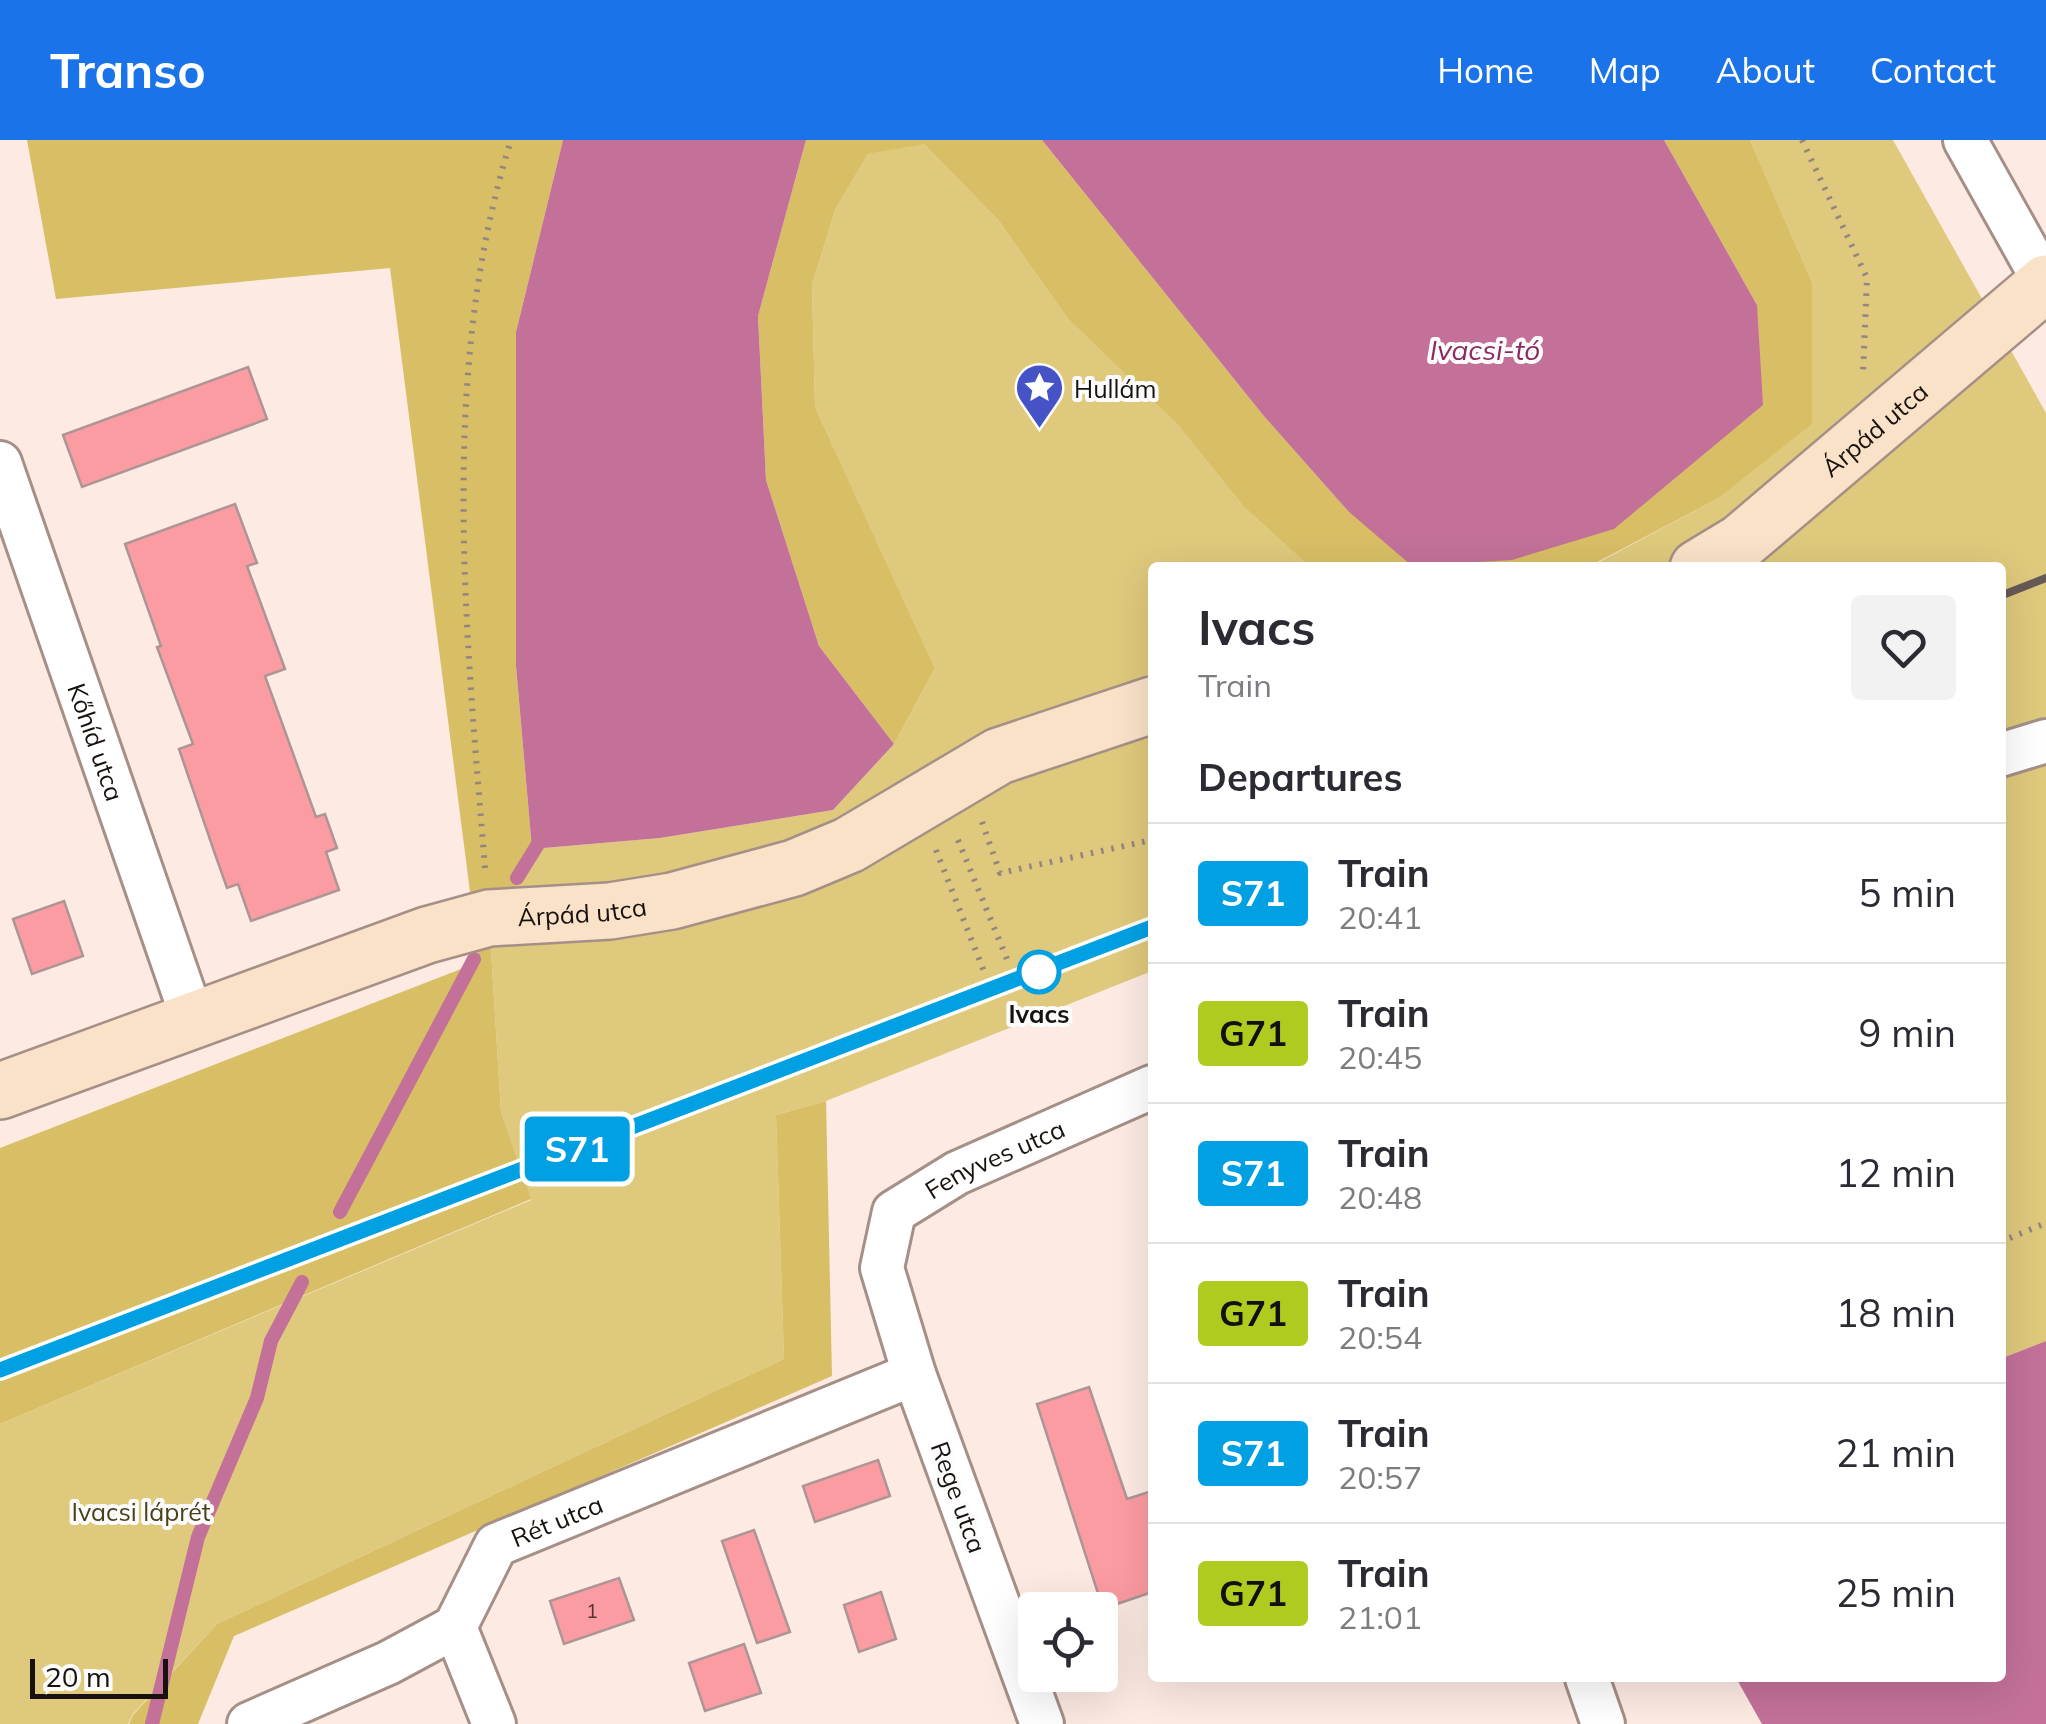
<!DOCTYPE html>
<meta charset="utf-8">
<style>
body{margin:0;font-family:Mulish,sans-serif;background:#f2f2f3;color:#2b2b33;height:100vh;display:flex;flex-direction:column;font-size:38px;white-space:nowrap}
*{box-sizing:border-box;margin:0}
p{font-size:32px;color:#7c7c81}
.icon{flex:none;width:55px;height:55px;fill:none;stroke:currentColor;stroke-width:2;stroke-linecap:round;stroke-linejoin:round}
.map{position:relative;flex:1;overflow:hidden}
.side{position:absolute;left:1148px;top:422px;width:858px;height:1120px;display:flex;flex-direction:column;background:#fff;border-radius:10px;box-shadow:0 10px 40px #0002}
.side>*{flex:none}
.badge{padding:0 20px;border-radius:8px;font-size:35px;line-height:65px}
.buttons{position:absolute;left:1018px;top:1452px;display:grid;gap:20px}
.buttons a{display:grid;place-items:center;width:100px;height:100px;border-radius:10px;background:#fff;box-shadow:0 10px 40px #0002;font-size:50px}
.scale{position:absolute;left:30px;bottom:25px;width:138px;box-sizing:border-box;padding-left:10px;border:5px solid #19110e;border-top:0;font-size:28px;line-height:35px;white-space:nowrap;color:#19110e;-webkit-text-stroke:8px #fcfcfc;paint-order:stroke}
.map>.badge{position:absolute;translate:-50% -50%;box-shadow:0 0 0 5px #fff}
h2{padding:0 50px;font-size:38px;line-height:90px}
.round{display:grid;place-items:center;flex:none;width:105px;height:105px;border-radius:10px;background:#f2f2f3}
.headline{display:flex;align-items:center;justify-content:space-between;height:170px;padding:0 50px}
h1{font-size:48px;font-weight:700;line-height:75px}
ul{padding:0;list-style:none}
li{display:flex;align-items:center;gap:30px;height:140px;padding:0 50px;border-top:2px solid #e1e1e2}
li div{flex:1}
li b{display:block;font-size:38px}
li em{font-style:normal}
li .badge{min-width:110px;font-weight:700;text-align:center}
header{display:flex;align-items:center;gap:60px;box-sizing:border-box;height:140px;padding:0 50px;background:#1a73e8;color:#fff}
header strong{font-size:48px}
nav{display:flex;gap:55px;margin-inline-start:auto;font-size:35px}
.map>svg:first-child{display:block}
</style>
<header>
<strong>Transo</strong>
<nav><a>Home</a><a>Map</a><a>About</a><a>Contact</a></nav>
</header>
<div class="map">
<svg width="2046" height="1584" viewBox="0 0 2046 1584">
<rect width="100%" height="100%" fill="#fdeae3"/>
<path fill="#dfc97c" d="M 1750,0 L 1893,0 L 2046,273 L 2046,1201 L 2000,1219 L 2000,428 L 1588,428 L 1717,359 L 1812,142 Z
M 923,3 L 999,81 L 1068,179 L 1177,284 L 1244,367 L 1310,427 L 1152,428 L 1152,831 L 826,961 L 776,975 L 784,1219 L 217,1484 L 133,1574 L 128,1584 L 0,1584 L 0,1284 L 531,1060 L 501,972 L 491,810 L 532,709 L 660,698 L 833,670 L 894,604 L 935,528 L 815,267 L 812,145 L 835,70 L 868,14 Z"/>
<path fill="#d8be65" d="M 27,0 L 563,0 L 516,192 L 516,526 L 532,709 L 491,810 L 501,972 L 531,1059 L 0,1284 L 0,1008 L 479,822 L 390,128 L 56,159 Z
M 806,0 L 1042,0 L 1263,275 L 1348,371 L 1757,165 L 1664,0 L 1750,0 L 1812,142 L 1812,284 L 1717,359 L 1588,427 L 1310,427 L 1244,367 L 1177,284 L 1068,179 L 999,81 L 924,4 L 868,14 L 835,70 L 812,145 L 815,267 L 935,528 L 894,604 L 819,506 L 766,340 L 758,176 Z
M 826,961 L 832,1236 L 234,1496 L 198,1584 L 129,1584 L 133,1575 L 217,1484 L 784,1219 L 776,975 Z"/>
<path fill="#c37199" d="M 563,0 L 806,0 L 758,176 L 766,340 L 819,506 L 894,604 L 833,670 L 660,698 L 532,709 L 516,526 L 516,192 Z
M 1042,0 L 1664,0 L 1757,165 L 1763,265 L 1614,389 L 1512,420 L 1412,426 L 1348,371 L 1263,275 Z
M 2046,1201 L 2046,1584 L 1762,1584 L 1736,1538 L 2000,1538 L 2000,1219 Z"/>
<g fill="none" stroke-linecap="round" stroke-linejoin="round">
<path stroke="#c37199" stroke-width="14" d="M 517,738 L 543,696
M 340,1072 L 474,819
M 152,1584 L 198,1397 L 257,1258 L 271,1201 L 302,1142"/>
</g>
<path fill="#fb9ca2" stroke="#ad9596" stroke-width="2.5" d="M 248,227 L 267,279 L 82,347 L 63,295 Z
M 235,364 L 257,423 L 247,426 L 285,529 L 265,536 L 316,677 L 325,674 L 337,708 L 326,712 L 339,750 L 251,781 L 238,744 L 227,748 L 215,714 L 179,609 L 193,604 L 157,507 L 161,506 L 125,404 Z
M 64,761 L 83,816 L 32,834 L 13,779 Z
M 1089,1247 L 1127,1359 L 1152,1351 L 1152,1452 L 1103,1469 L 1037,1264 Z
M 878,1320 L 890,1356 L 815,1382 L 803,1346 Z
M 754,1390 L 790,1492 L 757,1503 L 722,1401 Z
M 619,1438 L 634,1480 L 564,1504 L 550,1461 Z
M 881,1452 L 896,1499 L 859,1512 L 844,1465 Z
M 744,1504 L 761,1553 L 705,1571 L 689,1523 Z"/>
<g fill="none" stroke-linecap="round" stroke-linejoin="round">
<defs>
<g id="street">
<path d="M 1965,0 L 2045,143"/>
<path id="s1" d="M 0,323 L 193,880"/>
<path d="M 2000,615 L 2046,601"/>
<path d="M 455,1487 L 494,1584"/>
<path d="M 1587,1538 L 1603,1584"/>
<path id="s2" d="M 249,1584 L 388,1523 L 455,1487 L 496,1405 L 914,1234"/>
<path id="s3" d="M 1042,1584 L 914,1234 L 882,1128 L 894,1072 L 957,1033 L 1152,947"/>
</g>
<g id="secondary">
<path id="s4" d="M 1698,428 L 1741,402 L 2046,143"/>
<path id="s5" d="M 0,951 L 427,795 L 489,778 L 610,771 L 672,761 L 794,728 L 849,705 L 999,616 L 1152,565"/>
</g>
</defs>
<use href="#street" stroke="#a58f87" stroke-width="48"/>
<use href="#secondary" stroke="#a58f87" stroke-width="60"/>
<path stroke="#938580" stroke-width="6" stroke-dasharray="2.5 8" stroke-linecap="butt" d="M 1802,0 L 1867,138 L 1863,234
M 982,682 L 1000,733 L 1152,700
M 958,700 L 1009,824
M 936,710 L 985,834
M 485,728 C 466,491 438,231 511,0
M 2000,1102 L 2046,1083"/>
<use href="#street" stroke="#fff" stroke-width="42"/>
<use href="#secondary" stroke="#f9e2c8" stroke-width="55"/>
<path stroke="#665a56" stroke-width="8" d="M 2000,456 L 2046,438
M 0,1230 L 1152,787"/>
</g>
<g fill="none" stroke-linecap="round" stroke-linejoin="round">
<defs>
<path id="line" d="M 0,1230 L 1152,787"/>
</defs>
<use href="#line" stroke="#fff" stroke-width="22"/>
<use href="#line" stroke="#00a0e3" stroke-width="15"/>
</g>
<defs>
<symbol id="sight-pin" viewBox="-11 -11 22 30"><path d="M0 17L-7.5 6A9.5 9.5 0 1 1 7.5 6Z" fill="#4553c7" stroke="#fcfcfc"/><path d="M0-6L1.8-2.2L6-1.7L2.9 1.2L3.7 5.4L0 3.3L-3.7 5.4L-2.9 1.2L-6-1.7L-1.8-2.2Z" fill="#fff"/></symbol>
</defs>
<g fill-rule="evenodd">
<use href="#sight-pin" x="1012" y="220" width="55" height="75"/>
</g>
<circle fill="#fff" stroke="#00a0e3" stroke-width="5" cx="1039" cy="832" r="20"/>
<g text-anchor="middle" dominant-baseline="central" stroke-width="8" stroke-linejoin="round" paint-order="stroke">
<g font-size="20" fill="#523433">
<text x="592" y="1470">1</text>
</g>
<g font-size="25" fill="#19110e" stroke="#fcfcfc" text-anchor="start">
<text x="1074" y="248">Hullám</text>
</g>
<g font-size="25" fill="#19110e" stroke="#fcfcfc">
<text stroke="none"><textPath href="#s4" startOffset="225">Árpád utca</textPath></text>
<text stroke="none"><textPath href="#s1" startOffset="295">Kőhíd utca</textPath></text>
<text stroke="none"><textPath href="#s5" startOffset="612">Árpád utca</textPath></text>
<text stroke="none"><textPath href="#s3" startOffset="655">Fenyves utca</textPath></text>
<text transform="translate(959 1357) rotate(70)">Rege utca</text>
<text stroke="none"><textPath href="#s2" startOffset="385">Rét utca</textPath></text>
</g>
<g font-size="25" font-weight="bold" fill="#19110e" stroke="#fcfcfc">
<text x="1039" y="873">Ivacs</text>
</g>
<g font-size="25" fill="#4a3f19" stroke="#fcfcfc">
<text x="141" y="1371">Ivacsi láprét</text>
</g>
<g font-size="28" font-style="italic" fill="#8d2b61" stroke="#fcfcfc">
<text x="1485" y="209">Ivacsi-tó</text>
</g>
</g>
</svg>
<div class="buttons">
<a><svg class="icon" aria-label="locate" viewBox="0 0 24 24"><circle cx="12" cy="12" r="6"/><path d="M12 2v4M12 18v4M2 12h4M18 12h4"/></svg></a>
</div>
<div class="scale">20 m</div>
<b class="badge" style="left:577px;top:1009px;background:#00a0e3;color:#fff">S71</b>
<section class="side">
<div class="headline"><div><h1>Ivacs</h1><p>Train</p></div><a class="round"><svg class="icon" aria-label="heart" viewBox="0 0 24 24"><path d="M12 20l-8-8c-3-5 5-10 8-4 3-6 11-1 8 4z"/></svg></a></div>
<h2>Departures</h2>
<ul>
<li><span class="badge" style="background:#00a0e3;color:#fff">S71</span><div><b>Train</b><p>20:41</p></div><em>5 min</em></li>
<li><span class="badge" style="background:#b0cb1f;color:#111">G71</span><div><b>Train</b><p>20:45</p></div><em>9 min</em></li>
<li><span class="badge" style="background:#00a0e3;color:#fff">S71</span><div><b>Train</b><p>20:48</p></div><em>12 min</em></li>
<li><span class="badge" style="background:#b0cb1f;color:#111">G71</span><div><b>Train</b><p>20:54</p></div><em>18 min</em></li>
<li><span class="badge" style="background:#00a0e3;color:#fff">S71</span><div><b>Train</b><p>20:57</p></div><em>21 min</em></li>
<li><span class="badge" style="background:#b0cb1f;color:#111">G71</span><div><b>Train</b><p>21:01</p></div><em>25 min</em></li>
</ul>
</section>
</div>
